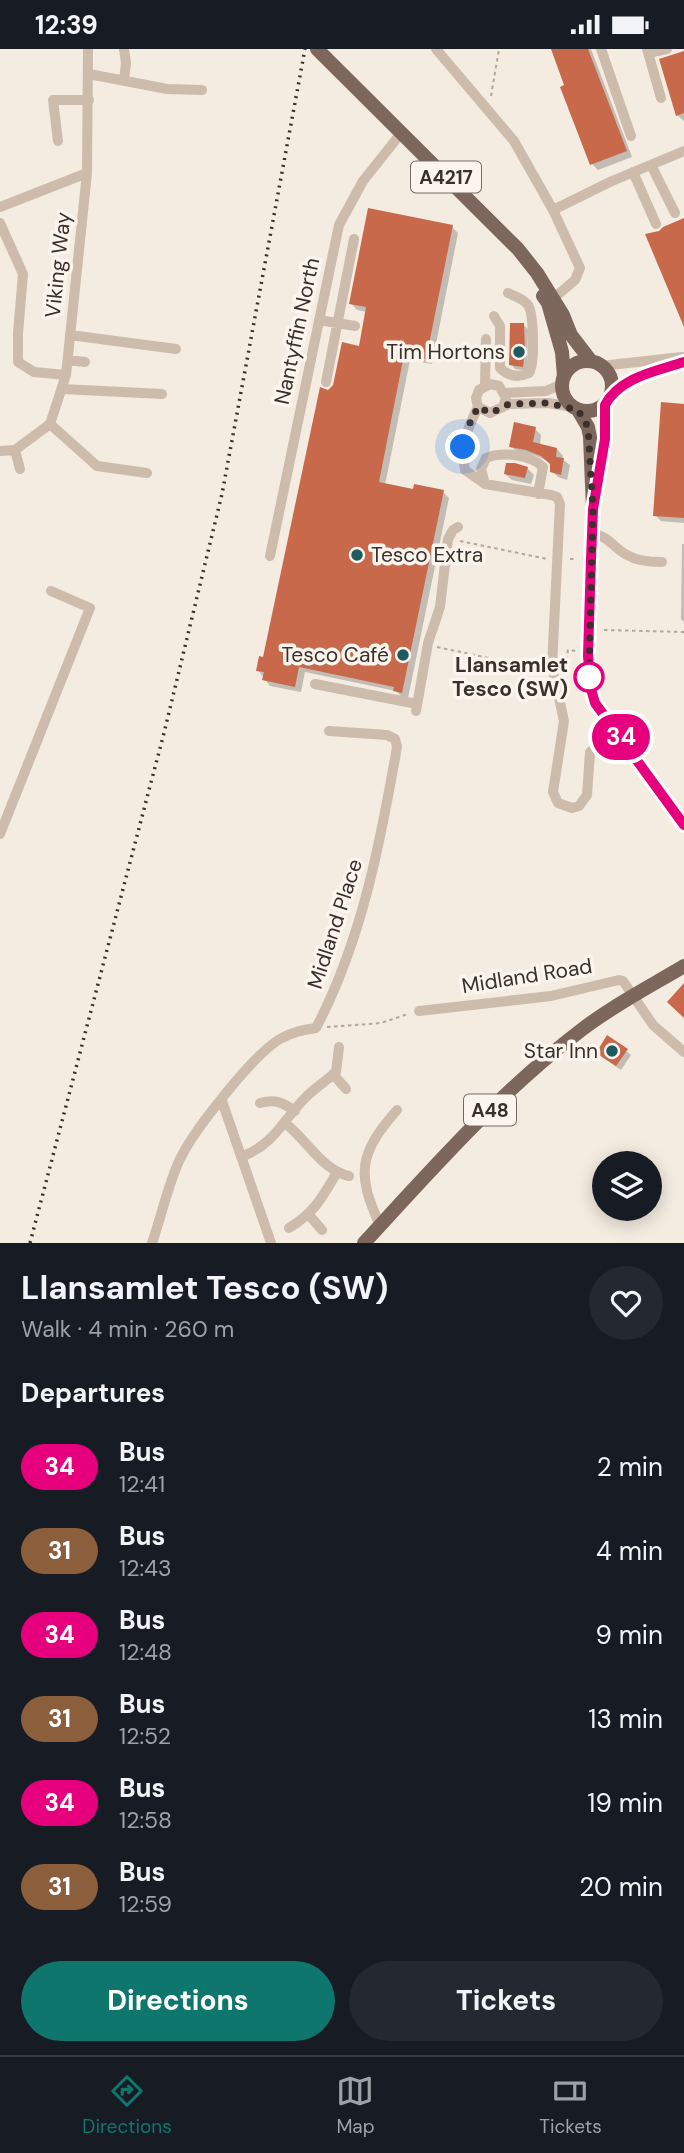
<!DOCTYPE html>
<meta charset="utf-8">
<style>
body{margin:0;font-family:"DM Sans",sans-serif;background:#242831;color:#f1f3f6;height:100vh;display:flex;flex-direction:column;font-size:26px;white-space:nowrap}
*{box-sizing:border-box;margin:0}
p{font-size:23px;color:#9ea1a6}
.icon{flex:none;width:38px;height:38px;fill:none;stroke:currentColor;stroke-width:2;stroke-linecap:round;stroke-linejoin:round}
.map{position:relative;height:1194px;overflow:hidden}
.sheet{display:flex;flex-direction:column;background:#171b24;flex:1}
.sheet>*{flex:none}
.badge{padding:0 14px;border-radius:23px;font-size:24px;line-height:46px}
.fabs{position:absolute;left:592px;top:1102px;display:grid;gap:14px}
.fabs a{display:grid;place-items:center;width:70px;height:70px;border-radius:50%;background:#171b24;box-shadow:0 4px 18px #0003;font-size:35px}
.you{position:absolute;width:35px;height:35px;margin:-18px;border:5px solid #fff;border-radius:50%;background:#1a73e8;box-shadow:0 0 0 10px #1a73e833}
.map>.badge{position:absolute;translate:-50% -50%;box-shadow:0 0 0 4px #fff}
h2{padding:0 21px;font-size:26px;line-height:63px}
.round{display:grid;place-items:center;flex:none;width:74px;height:74px;border-radius:37px;background:#242831}
.head{display:flex;align-items:center;justify-content:space-between;height:119px;padding:0 21px}
h1{font-size:33px;font-weight:700;line-height:52px}
.action{display:flex;gap:14px;margin-top:auto;padding:14px 21px}
.action a{flex:1;height:80px;border-radius:42px;background:#0f766e;color:#fff;font-size:28px;font-weight:700;line-height:80px;text-align:center}
.action a+a{background:#242831;color:#f1f3f6}
ul{padding:0;list-style:none}
li{display:flex;align-items:center;gap:21px;height:84px;padding:0 21px}
li div{flex:1}
li b{display:block;font-size:26px}
li em{font-style:normal}
li .badge{min-width:77px;font-weight:700;text-align:center}
.status{display:flex;justify-content:space-between;align-items:center;height:49px;padding:0 35px;background:#171b24;direction:ltr}
.status svg{height:19px;fill:currentColor}
.tab-bar{display:flex;justify-content:space-around;align-items:center;height:98px;border-top:2px solid #363941;background:#171b24;font-size:19px;color:#9ea1a6}
.tab-bar a{display:grid;justify-items:center;gap:4px}
.tab-bar .selected{color:#0f766e}
.map>svg:first-child{display:block}
</style>
<div class="status"><b>12:39</b><svg viewBox="0 0 49 12"><path d="M0 12V9h3v3zM5 12V6h3v6zM10 12V3h3v9zM15 12V0h3v12zM26 1h20v11H26zM47 4h2v5h-2z"/></svg></div>
<div class="map">
<svg width="684" height="1194" viewBox="0 0 684 1194">
<rect width="100%" height="100%" fill="#f4ebe1"/>
<path fill="#0003" d="M 553,0 L 591,0 L 632,108 L 598,121 L 592,115 Z
M 684,4 L 684,72 L 677,66 Z
M 452,178 L 458,184 L 432,315 L 410,311 L 385,436 L 414,442 L 443,443 L 449,449 L 408,649 L 402,648 L 396,642 L 305,623 L 301,643 L 270,637 L 258,621 L 264,610 L 328,343 L 360,299 L 367,263 L 357,261 L 351,254 Z
M 523,276 L 528,280 L 527,322 L 515,320 L 511,315 Z
M 684,357 L 684,474 L 661,472 L 655,466 Z
M 535,380 L 541,386 L 540,396 L 557,400 L 563,407 L 562,410 L 570,416 L 567,431 L 558,428 L 552,422 L 550,413 L 534,406 L 517,403 L 511,397 Z
M 527,419 L 534,426 L 531,435 L 512,431 L 505,425 Z
M 682,495 L 684,495 L 684,573 L 681,570 Z
M 626,1002 L 631,1006 L 621,1021 L 602,1008 Z"/>
<path fill="#c8694b" d="M 551,0 L 588,0 L 627,102 L 590,116 L 560,38 L 564,36 Z
M 684,2 L 684,64 L 676,67 L 659,10 Z
M 368,159 L 453,176 L 426,310 L 404,306 L 379,433 L 413,440 L 414,435 L 444,441 L 402,644 L 393,642 L 394,638 L 299,618 L 295,638 L 262,631 L 264,623 L 256,622 L 259,607 L 263,608 L 320,338 L 328,341 L 333,336 L 342,293 L 359,297 L 366,258 L 349,255 Z
M 684,169 L 684,278 L 645,185 L 659,182 L 663,178 Z
M 510,274 L 524,274 L 525,301 L 523,318 L 509,316 Z
M 661,353 L 684,355 L 684,469 L 653,467 Z
M 514,373 L 536,378 L 533,393 L 557,399 L 556,408 L 564,409 L 561,426 L 550,423 L 550,415 L 541,407 L 526,401 L 509,398 Z
M 506,414 L 515,414 L 528,418 L 525,429 L 504,425 Z
M 684,934 L 684,969 L 667,953 Z
M 607,986 L 628,1000 L 616,1017 L 596,1004 Z"/>
<g fill="none" stroke-linecap="round" stroke-linejoin="round">
<path stroke="#b9a596" stroke-width="2" stroke-dasharray="3.5 3.5" stroke-linecap="butt" d="M 491,47 L 499,0
M 460,492 L 547,510
M 570,510 L 577,510
M 604,581 L 684,583
M 437,598 L 541,620
M 563,615 L 566,615 L 568,601 L 577,602
M 327,978 L 381,974 L 408,965"/>
<path stroke="#cdbbac" stroke-width="10" d="M 124,0 L 126,14 L 124,31
M 436,0 L 514,92 L 553,161 L 580,219 L 575,231 L 548,254
M 601,0 L 631,87
M 647,0 L 661,49
M 648,4 L 667,0
M 89,25 L 167,40 L 202,41
M 58,92 L 53,51 L 89,51
M 651,116 L 675,164
M 633,123 L 656,175
M 0,158 L 87,124
M 553,161 L 612,132 L 684,102
M 0,174 L 23,225 L 18,284 L 18,313 L 34,323 L 66,326
M 494,267 L 500,277 L 500,319 C 508,327 518,329 529,324 C 535,316 534,265 528,256 C 524,250 515,247 508,244
M 319,271 L 355,277
M 70,286 L 176,300
M 68,311 L 85,313
M 601,317 L 682,308
M 326,333 L 354,190
M 485,336 L 486,290
M 62,340 L 162,345
M 505,344 L 546,342 L 562,335
M 608,350 C 634,327 652,323 684,313
M 478,358 C 468,378 460,397 465,421 L 485,435 L 551,446 L 557,448 L 560,455 L 552,617 L 564,672 L 553,743 L 558,754 L 572,759 L 579,757 L 587,746 L 590,703 L 618,682
M 503,358 L 506,349 L 499,337 L 490,335 L 479,341 L 476,349 L 478,358 L 490,364 L 509,355 L 548,354 L 572,358
M 50,375 L 97,417 L 147,424
M 15,401 L 20,420
M 0,402 L 15,401 L 50,375 L 66,326 L 87,124 L 88,0
M 485,435 L 481,420 L 486,409 C 502,402 531,406 543,418 L 538,445
M 592,484 C 610,488 612,498 627,506 C 637,512 650,513 662,513
M 270,507 L 339,176 L 363,132 L 402,83
M 315,635 L 417,655
M 416,662 L 428,594 L 440,558 L 448,490 L 453,481 L 458,478
M 0,785 L 90,559 L 51,542
M 419,962 L 551,947 L 619,931 L 623,932 L 653,976 L 684,1003
M 333,1025 L 346,1040
M 222,1052 L 271,1194
M 260,1054 C 275,1050 282,1053 295,1062
M 285,1074 C 307,1091 323,1122 349,1127
M 241,1108 C 275,1095 282,1072 306,1048 C 315,1039 326,1032 336,1023 L 339,998
M 309,1166 L 322,1181
M 380,1176 C 356,1125 359,1104 397,1061
M 289,1179 C 314,1164 322,1149 336,1125
M 152,1194 C 162,1166 168,1134 181,1108 C 195,1080 254,1005 280,990 C 292,983 303,981 316,979 C 362,891 380,795 397,698 L 395,690 L 387,686 L 329,682"/>
<path stroke="#7d675c" stroke-width="14" d="M 317,0 L 518,200 L 537,224 L 563,266 L 571,286 L 591,312
M 543,247 L 548,254 L 562,303 L 564,328
M562 337a25 25 0 1 1 50 0a25 25 0 1 1-50 0Z
M 578,361 L 588,378 L 590,388 L 593,460 L 588,607 L 591,640 L 595,654 L 684,776
M 597,435 L 605,390 L 605,356
M 364,1194 C 432,1120 500,1043 580,982 C 612,957 649,938 684,917"/>
<path stroke="#3b302b" stroke-width="3.5" stroke-dasharray="2 5" stroke-linecap="butt" d="M 30,1194 L 164,684 L 222,445 L 305,0"/>
</g>
<g fill="none" stroke-linecap="round" stroke-linejoin="round">
<defs>
<path id="line" d="M 684,313 C 657,322 620,328 605,356 L 605,390 L 593,460 L 591,510 L 588,607 L 591,640 L 595,654 L 684,776"/>
</defs>
<use href="#line" stroke="#fff" stroke-width="16"/>
<use href="#line" stroke="#e6007e" stroke-width="10"/>
<path stroke="#3b302b" stroke-width="7" stroke-dasharray="0 12.6" d="M 463,398 L 469,376 L 478,358 L 491,364 L 509,355 L 548,354 L 578,361 L 588,378 L 593,460 L 589,628"/>
</g>
<g fill="#1f5a5e" stroke="#fbf5ee" stroke-width="2.5">
<circle cx="519" cy="303" r="7"/>
<circle cx="357" cy="506" r="7"/>
<circle cx="403" cy="606" r="7"/>
<circle cx="612" cy="1002" r="7"/>
</g>
<circle fill="#fff" stroke="#e6007e" stroke-width="3.5" cx="589" cy="628" r="14"/>
<g text-anchor="middle" dominant-baseline="central" stroke-width="7" stroke-linejoin="round" paint-order="stroke">
<g fill="#fbf5ee" stroke="#756b66" stroke-width="2">
<rect x="411" y="112.5" width="70" height="31" rx="5"/>
<rect x="464" y="1045.5" width="52" height="31" rx="5"/>
</g>
<g font-size="19" font-weight="bold" fill="#3b302b">
<text x="446" y="128">A4217</text>
<text x="490" y="1061">A48</text>
</g>
<g font-size="21" fill="#3b302b" stroke="#fbf5ee">
<text transform="translate(58 216) rotate(-84)">Viking Way</text>
<text transform="translate(297 282) rotate(-78)">Nantyffin North</text>
<text transform="translate(335 875) rotate(-72)">Midland Place</text>
<text transform="translate(527 927) rotate(-9)">Midland Road</text>
</g>
<g font-size="21" fill="#3b302b" stroke="#fbf5ee" text-anchor="end">
<text x="505" y="303">Tim Hortons</text>
<text x="371" y="506" text-anchor="start">Tesco Extra</text>
<text x="389" y="606">Tesco Café</text>
<text x="598" y="1002">Star Inn</text>
</g>
<g font-size="21" font-weight="bold" fill="#3b302b" stroke="#fbf5ee" text-anchor="end">
<text x="568" y="616">Llansamlet<tspan x="568" dy="24">Tesco (SW)</tspan></text>
</g>
</g>
</svg>
<div class="fabs">
<a><svg class="icon" aria-label="layers" viewBox="0 0 24 24"><path d="M12 4l9 5-9 5-9-5zM3 14l9 5 9-5"/></svg></a>
</div>
<div class="you" style="left:463px;top:398px"></div>
<b class="badge" style="left:621px;top:688px;background:#e6007e;color:#fff">34</b>
</div>
<section class="sheet">
<div class="head"><div><h1>Llansamlet Tesco (SW)</h1><p>Walk · 4 min · 260 m</p></div><a class="round"><svg class="icon" aria-label="heart" viewBox="0 0 24 24"><path d="M12 20l-8-8c-3-5 5-10 8-4 3-6 11-1 8 4z"/></svg></a></div>
<h2>Departures</h2>
<ul>
<li><span class="badge" style="background:#e6007e;color:#fff">34</span><div><b>Bus</b><p>12:41</p></div><em>2 min</em></li>
<li><span class="badge" style="background:#8b5e3c;color:#fff">31</span><div><b>Bus</b><p>12:43</p></div><em>4 min</em></li>
<li><span class="badge" style="background:#e6007e;color:#fff">34</span><div><b>Bus</b><p>12:48</p></div><em>9 min</em></li>
<li><span class="badge" style="background:#8b5e3c;color:#fff">31</span><div><b>Bus</b><p>12:52</p></div><em>13 min</em></li>
<li><span class="badge" style="background:#e6007e;color:#fff">34</span><div><b>Bus</b><p>12:58</p></div><em>19 min</em></li>
<li><span class="badge" style="background:#8b5e3c;color:#fff">31</span><div><b>Bus</b><p>12:59</p></div><em>20 min</em></li>
</ul>
<div class="action"><a>Directions</a><a>Tickets</a></div>
</section>
<nav class="tab-bar">
<a class="selected"><svg class="icon" aria-label="directions" viewBox="0 0 24 24"><path d="M12 3l9 9-9 9-9-9zM9 14v-3h6M13 9l2 2-2 2"/></svg>Directions</a>
<a><svg class="icon" aria-label="map" viewBox="0 0 24 24"><path d="M3 6l6-2 6 2 6-2v14l-6 2-6-2-6 2zM9 4v14M15 6v14"/></svg>Map</a>
<a><svg class="icon" aria-label="tickets" viewBox="0 0 24 24"><path d="M3 7h18v10H3zM15 7v10"/></svg>Tickets</a>
</nav>
